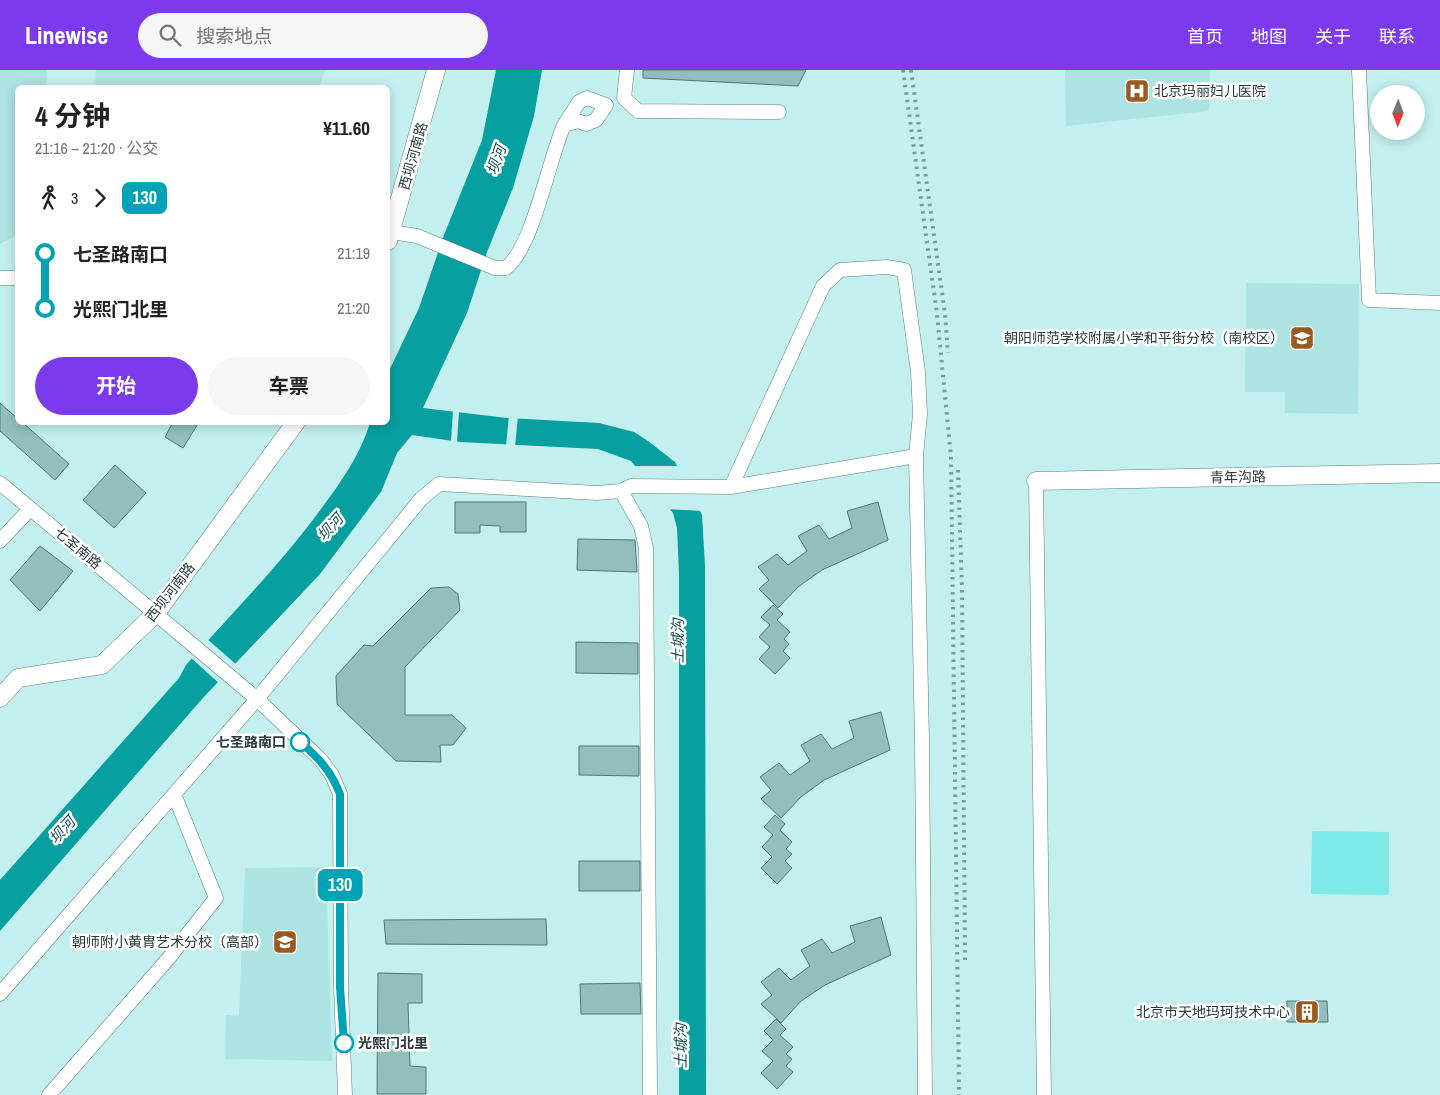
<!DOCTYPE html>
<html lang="zh">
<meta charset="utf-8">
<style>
body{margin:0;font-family:"Archivo Narrow","Noto Sans SC",sans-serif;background:#f6f6f6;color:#222;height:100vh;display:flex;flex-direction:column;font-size:19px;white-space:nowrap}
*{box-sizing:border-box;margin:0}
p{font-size:16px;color:#767676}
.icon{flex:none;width:28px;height:28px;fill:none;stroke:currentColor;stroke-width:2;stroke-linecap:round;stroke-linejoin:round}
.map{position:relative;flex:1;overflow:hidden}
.panel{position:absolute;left:15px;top:15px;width:375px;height:340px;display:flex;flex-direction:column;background:#fff;border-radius:8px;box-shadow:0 2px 12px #0003}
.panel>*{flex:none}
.badge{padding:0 10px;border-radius:8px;font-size:18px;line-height:32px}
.needle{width:32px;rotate:181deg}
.controls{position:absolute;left:1370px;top:15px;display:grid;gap:10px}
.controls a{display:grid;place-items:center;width:55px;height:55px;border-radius:50%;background:#fff;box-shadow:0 2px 12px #0003;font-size:25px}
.map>.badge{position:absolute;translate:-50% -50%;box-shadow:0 0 0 2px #fff}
.legs{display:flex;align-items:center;gap:8px;height:55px;padding:0 20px;font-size:16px}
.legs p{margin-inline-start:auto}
.head{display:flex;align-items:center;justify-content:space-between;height:85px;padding:0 20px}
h1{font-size:28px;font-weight:700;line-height:38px}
.action{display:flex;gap:10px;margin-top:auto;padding:10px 20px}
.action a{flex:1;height:58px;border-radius:30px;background:#7c3aed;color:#fff;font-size:20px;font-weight:700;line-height:58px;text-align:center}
.action a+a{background:#f6f6f6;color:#222}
ul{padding:0 20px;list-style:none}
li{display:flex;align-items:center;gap:18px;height:55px;font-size:19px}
li i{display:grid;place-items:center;width:8px;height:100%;margin:0 6px;background:currentColor}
li i::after{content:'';width:12px;height:12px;margin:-6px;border:4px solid;border-radius:50%;background:#fff}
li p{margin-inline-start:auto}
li:first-child i{background:linear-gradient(#0000 50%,currentColor 0)}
li:last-child i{background:linear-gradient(currentColor 50%,#0000 0)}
header{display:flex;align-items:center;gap:30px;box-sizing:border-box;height:70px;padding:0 25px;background:#7c3aed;color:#fff}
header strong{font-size:24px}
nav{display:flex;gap:28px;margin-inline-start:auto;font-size:18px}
.search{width:350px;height:45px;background:#f6f6f6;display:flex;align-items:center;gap:12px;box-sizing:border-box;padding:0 18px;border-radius:28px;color:#767676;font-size:19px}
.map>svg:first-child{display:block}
</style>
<header>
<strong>Linewise</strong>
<div class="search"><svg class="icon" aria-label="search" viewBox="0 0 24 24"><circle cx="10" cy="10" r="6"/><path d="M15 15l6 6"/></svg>搜索地点</div>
<nav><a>首页</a><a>地图</a><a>关于</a><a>联系</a></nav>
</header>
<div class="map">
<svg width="1440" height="1025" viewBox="0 0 1440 1025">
<rect width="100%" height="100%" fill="#c3f0ef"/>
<path fill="#ade3e2" d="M 0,0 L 47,0 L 46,17 L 18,18 L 17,165 L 0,174 Z
M 96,0 L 325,0 L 319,17 L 95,18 Z
M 1065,0 L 1210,0 L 1209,41 L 1066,56 Z
M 1246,213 L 1359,214 L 1358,344 L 1285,343 L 1285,322 L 1245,322 Z
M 326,797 L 332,991 L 225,989 L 226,945 L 239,946 L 245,798 Z"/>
<path fill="#7ee9e9" d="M 1312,761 L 1389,762 L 1389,825 L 1311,824 Z"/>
<path fill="#079fa0" d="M 496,0 L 542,0 L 534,46 L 513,118 L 487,182 L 467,243 L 423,338 L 507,348 L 599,353 L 634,362 L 648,371 L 675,392 L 702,445 L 705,496 L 706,1025 L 679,1025 L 679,505 L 677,458 L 673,443 L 631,391 L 598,379 L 460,372 L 412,365 L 397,383 L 381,422 L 320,504 L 202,629 L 0,861 L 0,810 L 179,608 L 186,595 C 232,543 281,494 321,439 C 341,412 360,385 370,353 L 388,352 L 388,303 L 419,238 L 444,165 L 482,70 Z"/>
<path fill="#c3f0ef" d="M 453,339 L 459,340 L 457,373 L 451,372 Z
M 509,345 L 518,346 L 515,377 L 506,376 Z
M 632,396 L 680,396 L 703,441 L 666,439 Z
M 206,568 L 238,596 L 221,615 L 190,587 Z"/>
<path fill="#93bebe" stroke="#4e7777" d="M 643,0 L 806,0 L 798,16 L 643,8 Z
M 0,333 L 18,349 L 18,352 L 22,352 L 69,394 L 55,410 L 0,361 Z
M 173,352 L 199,352 L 183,378 L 165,367 Z
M 115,395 L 146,423 L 114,458 L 83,430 Z
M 455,432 L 526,432 L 526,462 L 500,462 L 500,456 L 480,455 L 480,463 L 455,463 Z
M 878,432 L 888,470 L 822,500 L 798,517 L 778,538 L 759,519 L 769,510 L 758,497 L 777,484 L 788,495 L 807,481 L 798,466 L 819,455 L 829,469 L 852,458 L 847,441 Z
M 578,469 L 635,470 L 637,502 L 577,500 Z
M 40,476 L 73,501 L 40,541 L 10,510 Z
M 449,517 L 458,524 L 460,540 L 405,597 L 405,645 L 452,645 L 466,658 L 453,675 L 440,675 L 441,692 L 396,691 L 337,634 L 336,606 L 364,575 L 373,576 L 431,518 Z
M 773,535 L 783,544 L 777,550 L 790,562 L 784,569 L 789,574 L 783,581 L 790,588 L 775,604 L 759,589 L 770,577 L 759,567 L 770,555 L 761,547 Z
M 576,572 L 638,573 L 638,604 L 576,603 Z
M 881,642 L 890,680 L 824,710 L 801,727 L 781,748 L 761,729 L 771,720 L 760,707 L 779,693 L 790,705 L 810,691 L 801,675 L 821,664 L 832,679 L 854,668 L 849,651 Z
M 579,676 L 639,676 L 639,706 L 579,705 Z
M 775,745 L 785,754 L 780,760 L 792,772 L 786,779 L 792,784 L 785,791 L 792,798 L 777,814 L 761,798 L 772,787 L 762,777 L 773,765 L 764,757 Z
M 579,791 L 640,791 L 640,821 L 579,821 Z
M 881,847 L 891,885 L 825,915 L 801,931 L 781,953 L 761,934 L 772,925 L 761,912 L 779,898 L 791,910 L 810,896 L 801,880 L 822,869 L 832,883 L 855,872 L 850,856 Z
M 546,849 L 547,875 L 386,874 L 384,850 Z
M 378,903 L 422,904 L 422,933 L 408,933 L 410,996 L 426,997 L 426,1024 L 377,1024 Z
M 640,913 L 641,944 L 581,944 L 580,914 Z
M 1287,931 L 1327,931 L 1328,952 L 1287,952 Z
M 776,949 L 786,959 L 780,965 L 793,977 L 786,984 L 792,989 L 786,996 L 793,1002 L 777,1019 L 761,1003 L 773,991 L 762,981 L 773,970 L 764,961 Z"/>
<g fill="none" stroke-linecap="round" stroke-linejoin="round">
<defs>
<path id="minor" d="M 1359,0 L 1369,230 L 1440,233
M 587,28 L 606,35 L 596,50 L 586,54 L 578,51 L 564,55 L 579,32 Z
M 624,28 L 638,41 L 779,42
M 624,28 L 627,0
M 391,162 L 417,166 L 495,198 L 506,198 C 533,177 549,89 564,55
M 0,208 L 18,208
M 1036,411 L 1044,1025
M 0,413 L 257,629 L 320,689 L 332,705 L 340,724 L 341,917 L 345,1025
M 731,417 L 823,216 L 840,200 L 887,197 L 904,200 L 918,302 L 920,344 L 916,386 L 922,670 L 925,1025
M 621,421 L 641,456 L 646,478 L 650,1025
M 0,471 L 30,439
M 0,924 L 257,629 L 421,429 L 439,414 L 597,423 L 621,421 L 631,416 L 731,417 L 916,386
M 49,1025 L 168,889 L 216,828 L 174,724"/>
<path id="tertiary" d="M 388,171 L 436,0
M 1036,411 L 1440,403
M 0,628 L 18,608 L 102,595 L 156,543 L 296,352"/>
</defs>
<use href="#minor" stroke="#567f7f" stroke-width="15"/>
<use href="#tertiary" stroke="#567f7f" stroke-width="19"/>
<use href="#minor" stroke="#fff" stroke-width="14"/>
<use href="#tertiary" stroke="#fff" stroke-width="18"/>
<path stroke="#7b9b9b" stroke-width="4" stroke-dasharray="2.5 5" stroke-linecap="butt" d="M 903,0 L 937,244 L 951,387 L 959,1025
M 911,0 L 945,244 L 948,283
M 958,400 L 962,519 L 965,890"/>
</g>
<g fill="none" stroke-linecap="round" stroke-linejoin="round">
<defs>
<path id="line-1" d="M 300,672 C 318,687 331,701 340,724 L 340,917 L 344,973"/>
</defs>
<use href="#line-1" stroke="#fff" stroke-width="11"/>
<use href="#line-1" stroke="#00a3b4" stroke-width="8"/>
</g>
<defs>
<symbol id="hospital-square" viewBox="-11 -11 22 22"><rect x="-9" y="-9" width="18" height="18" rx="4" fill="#995a21" stroke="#fff"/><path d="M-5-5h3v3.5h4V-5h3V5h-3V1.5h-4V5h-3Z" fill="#fff"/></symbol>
<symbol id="school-square" viewBox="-11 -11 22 22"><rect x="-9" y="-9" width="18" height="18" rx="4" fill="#995a21" stroke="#fff"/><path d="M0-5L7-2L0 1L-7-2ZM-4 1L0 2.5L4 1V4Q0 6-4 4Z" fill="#fff"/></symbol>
<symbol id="building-square" viewBox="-11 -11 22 22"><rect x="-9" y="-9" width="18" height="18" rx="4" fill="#995a21" stroke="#fff"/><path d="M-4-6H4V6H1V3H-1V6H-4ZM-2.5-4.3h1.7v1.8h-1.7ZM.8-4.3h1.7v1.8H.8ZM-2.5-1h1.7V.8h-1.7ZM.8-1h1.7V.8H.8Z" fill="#fff"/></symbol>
</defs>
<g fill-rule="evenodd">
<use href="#hospital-square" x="1123" y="7" width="28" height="28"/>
<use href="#school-square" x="1288" y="254" width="28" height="28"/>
<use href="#school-square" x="271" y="858" width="28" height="28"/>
<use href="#building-square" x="1293" y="928" width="28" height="28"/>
</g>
<g fill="#fff" stroke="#00a3b4" stroke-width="2.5">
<circle cx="300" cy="672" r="9"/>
<circle cx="344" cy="973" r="9"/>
</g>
<g text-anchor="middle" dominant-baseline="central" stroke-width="5" stroke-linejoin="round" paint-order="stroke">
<g font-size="14" fill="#273939" stroke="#fff" text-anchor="end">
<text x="1154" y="21" text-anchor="start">北京玛丽妇儿医院</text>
<text x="1284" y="268">朝阳师范学校附属小学和平街分校（南校区）</text>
<text x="268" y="872">朝师附小黄胄艺术分校（高部）</text>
<text x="1290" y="942">北京市天地玛珂技术中心</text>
</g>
<g font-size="14" fill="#273939" stroke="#fff">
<text transform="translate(413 86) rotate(-74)">西坝河南路</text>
<text transform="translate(1238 407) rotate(-1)">青年沟路</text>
<text transform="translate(78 478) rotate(40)">七圣南路</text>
<text transform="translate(170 522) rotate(-52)">西坝河南路</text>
</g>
<g font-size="14" font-weight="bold" fill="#273939" stroke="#fff" text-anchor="end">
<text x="286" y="672">七圣路南口</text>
<text x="358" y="973" text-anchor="start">光熙门北里</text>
</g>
<g font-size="15" font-style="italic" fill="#144b4b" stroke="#fff">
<text transform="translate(496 90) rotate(-71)">坝河</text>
<text transform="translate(330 457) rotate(-48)">坝河</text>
<text transform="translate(677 571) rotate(-90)">土城沟</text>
<text transform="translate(62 760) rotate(-48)">坝河</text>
<text transform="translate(680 976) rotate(-90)">土城沟</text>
</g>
</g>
</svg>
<div class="controls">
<a><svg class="needle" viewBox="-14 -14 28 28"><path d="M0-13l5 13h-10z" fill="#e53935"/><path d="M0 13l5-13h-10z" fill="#767676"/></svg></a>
</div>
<b class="badge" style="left:340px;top:815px;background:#00a3b4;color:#fff">130</b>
<section class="panel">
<div class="head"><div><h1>4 分钟</h1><p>21:16 – 21:20 · 公交</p></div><b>¥11.60</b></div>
<div class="legs"><svg class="icon" aria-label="walk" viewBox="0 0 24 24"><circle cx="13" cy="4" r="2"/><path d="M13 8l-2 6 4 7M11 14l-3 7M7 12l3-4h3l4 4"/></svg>3<svg class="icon" aria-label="forward" viewBox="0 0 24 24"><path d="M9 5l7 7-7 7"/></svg><b class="badge" style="background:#00a3b4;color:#fff">130</b></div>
<ul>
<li><i style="color:#00a3b4"></i><b>七圣路南口</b><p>21:19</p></li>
<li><i style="color:#00a3b4"></i><b>光熙门北里</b><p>21:20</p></li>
</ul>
<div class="action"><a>开始</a><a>车票</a></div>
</section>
</div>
